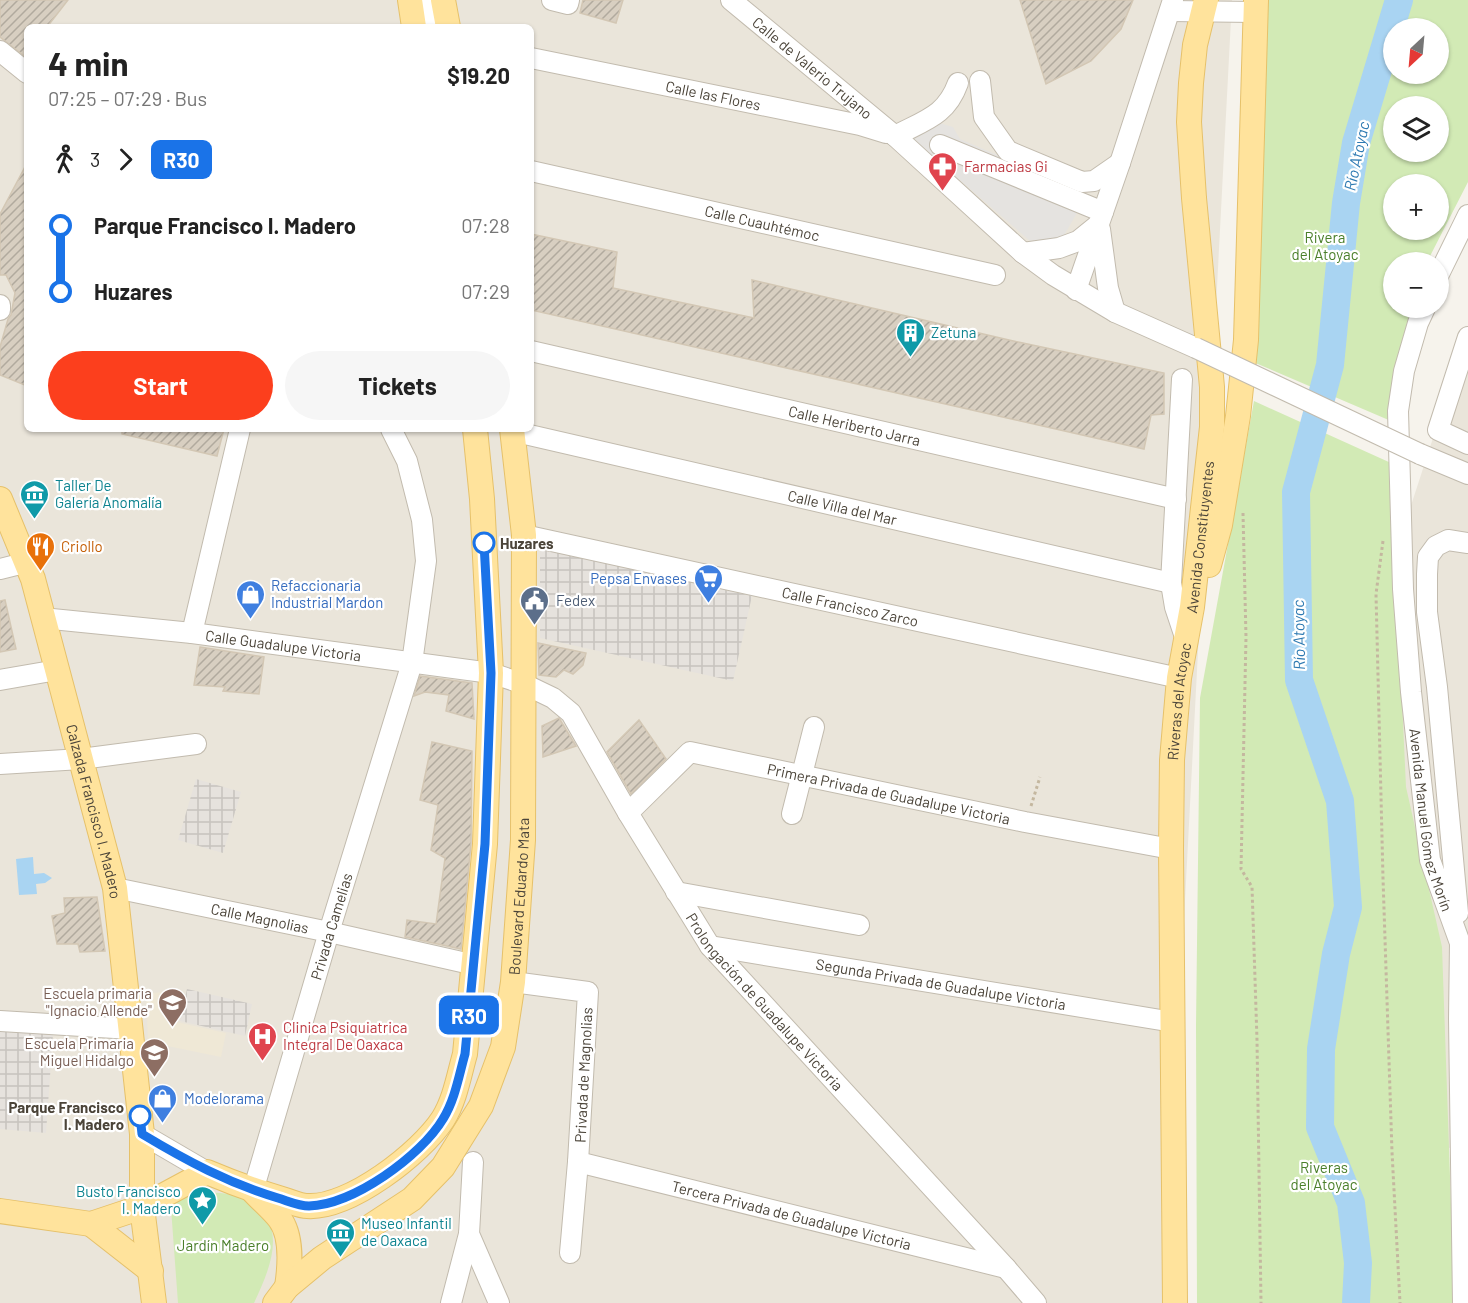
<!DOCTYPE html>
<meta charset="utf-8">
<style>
body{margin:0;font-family:Barlow,sans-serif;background:#f6f6f6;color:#222;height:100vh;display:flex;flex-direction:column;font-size:22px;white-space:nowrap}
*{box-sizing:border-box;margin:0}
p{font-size:20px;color:#767676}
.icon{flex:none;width:33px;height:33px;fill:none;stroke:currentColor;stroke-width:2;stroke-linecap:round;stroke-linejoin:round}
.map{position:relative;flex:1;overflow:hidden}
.sheet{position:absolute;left:24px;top:24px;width:510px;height:408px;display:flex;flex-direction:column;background:#fff;border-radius:9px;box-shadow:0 2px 4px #0004}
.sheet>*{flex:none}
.badge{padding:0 12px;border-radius:9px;font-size:21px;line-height:39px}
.needle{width:39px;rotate:206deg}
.tools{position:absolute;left:1383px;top:18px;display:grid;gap:12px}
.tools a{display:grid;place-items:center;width:66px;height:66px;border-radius:50%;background:#fff;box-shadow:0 2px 4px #0004;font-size:30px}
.map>.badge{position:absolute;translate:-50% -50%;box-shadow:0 0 0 3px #fff}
.legs{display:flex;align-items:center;gap:9px;height:66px;padding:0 24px;font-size:20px}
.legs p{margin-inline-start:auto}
.overview{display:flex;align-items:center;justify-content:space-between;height:102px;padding:0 24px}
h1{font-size:33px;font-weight:700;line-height:45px}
.cta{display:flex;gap:12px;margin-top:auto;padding:12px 24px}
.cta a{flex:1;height:69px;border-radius:36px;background:#fc3f1d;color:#fff;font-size:24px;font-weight:700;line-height:69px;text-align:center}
.cta a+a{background:#f6f6f6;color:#222}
ul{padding:0 24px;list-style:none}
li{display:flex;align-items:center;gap:21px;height:66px;font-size:22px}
li i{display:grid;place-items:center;width:9px;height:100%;margin:0 8px;background:currentColor}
li i::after{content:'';width:15px;height:15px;margin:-8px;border:4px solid;border-radius:50%;background:#fff}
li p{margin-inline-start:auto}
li:first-child i{background:linear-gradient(#0000 50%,currentColor 0)}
li:last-child i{background:linear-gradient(currentColor 50%,#0000 0)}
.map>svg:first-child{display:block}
</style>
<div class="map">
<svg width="1468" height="1303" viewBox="0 0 1468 1303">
<defs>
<pattern id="industrial-grid" width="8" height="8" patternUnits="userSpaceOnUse" patternTransform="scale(1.5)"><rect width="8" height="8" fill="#e6e2dd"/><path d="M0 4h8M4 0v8" fill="none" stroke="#c7c3be"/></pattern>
<pattern id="building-hatch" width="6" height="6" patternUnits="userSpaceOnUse" patternTransform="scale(1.5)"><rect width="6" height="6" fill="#d8cfc1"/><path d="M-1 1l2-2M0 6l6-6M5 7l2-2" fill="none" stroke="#b1aa9e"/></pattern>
</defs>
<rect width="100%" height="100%" fill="#f6f3ec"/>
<path fill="#eae5da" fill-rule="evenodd" d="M 0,0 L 1232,0 L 1164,1303 L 0,1303 ZM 27,27 L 531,27 L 531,429 L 27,429 Z
M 1468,331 L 1468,1150 L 1378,1140 L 1369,634 Z"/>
<path fill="url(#industrial-grid)" d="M 540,548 L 752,596 L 733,681 L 540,638 Z
M 196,779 L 241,792 L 223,853 L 178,840 Z
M 187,989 L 252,1004 L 245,1036 L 180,1021 Z
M 0,1030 L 53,1034 L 46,1133 L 0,1129 Z"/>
<path fill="#efe8d6" d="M 170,992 L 172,1021 L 226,1033 L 221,1057 L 148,1042 L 146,993 Z"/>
<path fill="#d2eab5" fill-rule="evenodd" d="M 1257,0 L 1468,0 L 1468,182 L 1427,262 L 1394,262 L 1394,308 L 1416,308 L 1398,424 L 1253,362 ZM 1394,28 L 1438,28 L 1438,74 L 1394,74 ZM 1394,106 L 1438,106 L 1438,152 L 1394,152 ZM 1394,184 L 1438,184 L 1438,230 L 1394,230 Z
M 1254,401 L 1391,463 L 1406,787 L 1442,947 L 1453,1262 L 1453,1303 L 1197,1303 L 1196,1026 L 1200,698 Z
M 206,1192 C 217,1193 232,1193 243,1198 C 291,1220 271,1267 254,1303 L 178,1303 L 171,1208 L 182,1196 Z"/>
<path fill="#e5e3e0" d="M 932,121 L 953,127 L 960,139 L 1088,194 L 1063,237 L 1030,241 L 911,138 Z"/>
<path fill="#a9d4f2" d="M 33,857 L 34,874 L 44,873 L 52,878 L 45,883 L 36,884 L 37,894 L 19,895 L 16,859 Z"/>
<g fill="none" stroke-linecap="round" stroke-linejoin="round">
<path stroke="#a9d4f2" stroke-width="28" d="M 1356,1303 L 1358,1263 L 1351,1203 L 1320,1127 L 1321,1049 L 1336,954 L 1348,907 L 1340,801 L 1299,680 L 1296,492 L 1330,365 L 1346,203 L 1356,143 L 1399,0"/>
</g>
<path fill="url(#building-hatch)" stroke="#d3c7b4" stroke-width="1.5" d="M 0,0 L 68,0 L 47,27 L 27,27 L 27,58 L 0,37 Z
M 583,0 L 623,0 L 616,23 L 580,13 Z
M 1020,0 L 1133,0 L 1121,29 L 1091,61 L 1046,84 Z
M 27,163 L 27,386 L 0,375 L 0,347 L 8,319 L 11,315 L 15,293 L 6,275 L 0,275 L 0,214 Z
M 531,234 L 617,252 L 613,288 L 754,318 L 752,280 L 1009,340 L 1164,373 L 1164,414 L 1151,415 L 1144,449 L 531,310 Z
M 122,429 L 224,429 L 217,456 L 122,434 Z
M 5,600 L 16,649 L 0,652 L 0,601 Z
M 538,643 L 586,653 L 583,665 L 573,674 L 564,670 L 556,677 L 539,675 Z
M 200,647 L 264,657 L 259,694 L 223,691 L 225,687 L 194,685 Z
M 420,676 L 472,683 L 474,719 L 446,711 L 449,695 L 425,692 L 414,696 Z
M 559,718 L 576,746 L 543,757 L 542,726 Z
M 639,720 L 666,759 L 631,794 L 607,752 Z
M 432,742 L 472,751 L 471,843 L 461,949 L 405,937 L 407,920 L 436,924 L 445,858 L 431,850 L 438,805 L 420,800 Z
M 97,897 L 105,951 L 80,952 L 78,944 L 57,944 L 52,916 L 65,913 L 64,898 Z"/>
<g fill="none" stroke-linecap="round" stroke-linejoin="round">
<defs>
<g id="minor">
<path d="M 552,0 L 568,4 L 569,0"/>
<path id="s1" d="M 731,0 L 895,136 L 1023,253 L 1053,275 L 1115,312 L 1196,348"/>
<path d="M 1170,11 L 1255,12"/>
<path d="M 425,27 L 430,0"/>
<path d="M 0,51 L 27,73"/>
<path id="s2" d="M 531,58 L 860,125 L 886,133"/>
<path d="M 980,81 L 984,117 L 1008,151 L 1082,182 L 1094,181 L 1120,163"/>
<path d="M 895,136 C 925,120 946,116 958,83"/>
<path d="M 940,145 L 1103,212"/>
<path id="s3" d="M 531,171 L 995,275"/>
<path d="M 1100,229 L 1108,288 L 1115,312"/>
<path d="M 1023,253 L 1059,248 L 1078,241 L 1099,224"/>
<path d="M 1438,276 L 1468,215"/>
<path d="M 1076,290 L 1120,163 L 1173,0"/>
<path d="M 0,305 L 0,310"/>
<path id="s4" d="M 1425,308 L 1418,323 L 1404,371 L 1398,411 L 1403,589 L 1411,692 L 1430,860 L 1460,943 L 1459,1019 L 1463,1303"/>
<path d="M 1468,337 L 1438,430 L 1468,444"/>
<path id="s5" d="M 531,351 L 1176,499"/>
<path d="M 1182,379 L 1171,583 L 1175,607 L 1185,637"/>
<path id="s6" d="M 512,431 L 1171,583"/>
<path d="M 1420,454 L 1468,474"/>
<path id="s7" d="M 524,535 L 1179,678"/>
<path d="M 0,569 L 28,562"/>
<path id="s8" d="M 42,618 L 192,633 L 491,673 L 524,684 L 553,698 L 571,713 L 628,813 L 710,946 L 1006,1268 L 1036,1303"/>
<path d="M 192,633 L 240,429"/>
<path d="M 0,680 L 57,670"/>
<path d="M 0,764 L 81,759 L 196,744"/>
<path id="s9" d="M 628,813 L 690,752 L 1025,822 L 1171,849"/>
<path d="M 792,814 L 814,727"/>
<path id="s10" d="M 115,888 L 329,932 L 475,965"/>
<path d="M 676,892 L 859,925"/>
<path d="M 1458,913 L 1437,687 L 1427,612 L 1427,574 L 1428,557 L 1436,546 L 1448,540 L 1468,543"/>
<path id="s11" d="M 710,946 L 1173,1022"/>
<path d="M 513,982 L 588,992 L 578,1162 L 570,1253"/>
<path d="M 0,1021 L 131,1029"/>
<path d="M 142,1134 L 207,1172"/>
<path d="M 473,1162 L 469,1234 L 499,1303"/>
<path id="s12" d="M 578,1162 L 1006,1268"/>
<path id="s13" d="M 253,1191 L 329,932 L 412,663 L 426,561 L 422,520 L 407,461 L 391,429"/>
<path d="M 451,1303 L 469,1234"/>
</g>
<g id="major">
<path d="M 410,0 L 414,27"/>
<path d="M 443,0 L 448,27"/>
<path id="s14" d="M 0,499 L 33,579 L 115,888 L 142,1134 L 142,1207 L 154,1303"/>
<path d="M 1209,565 L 1220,525 L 1238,416 L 1246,340 L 1256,0"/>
<path d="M 253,1191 C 261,1200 271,1208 279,1218 C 293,1236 290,1267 287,1287"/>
<path d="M 0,1211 L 91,1224 L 142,1207 L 207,1172 C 233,1183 258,1192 285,1200 C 292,1202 300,1206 307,1206 C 349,1209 421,1153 443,1119 C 455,1100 459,1075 465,1054 L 485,844 L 491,673 L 482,499 L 475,429"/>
<path d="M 91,1224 L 151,1271"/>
<path id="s15" d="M 275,1303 L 287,1287 L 322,1258 L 412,1199 L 443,1167 L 481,1106 L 503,1047 L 513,982 L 523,840 L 524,535 L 512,429"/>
<path id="s16" d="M 1175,1303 L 1171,849 L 1172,760 L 1179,678 L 1192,607 L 1212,427 L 1212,387 L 1194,198 L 1189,122 L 1191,83 L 1195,45 L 1206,0"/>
</g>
</defs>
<use href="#minor" stroke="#c2bbae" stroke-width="22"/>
<use href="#major" stroke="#e6c16a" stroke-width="26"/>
<path stroke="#c4b79f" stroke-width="3" stroke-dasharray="3 3" stroke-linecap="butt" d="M 1243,513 L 1246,637 L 1241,869 L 1252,887 L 1257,1040 L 1261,1303
M 1383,541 L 1376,594 L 1383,878 L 1392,1152 L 1400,1303
M 1031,806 L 1040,777"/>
<use href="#minor" stroke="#fff" stroke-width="20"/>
<use href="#major" stroke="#ffe39c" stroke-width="24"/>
<defs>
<path id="minor-bridge" d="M 1196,348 L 1420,454"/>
</defs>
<use href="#minor-bridge" stroke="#c2bbae" stroke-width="22" stroke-linecap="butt"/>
<use href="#minor-bridge" stroke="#fff" stroke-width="20"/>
</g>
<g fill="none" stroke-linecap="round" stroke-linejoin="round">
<defs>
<path id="line-1" d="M 140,1116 L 142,1134 C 187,1161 228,1183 278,1198 C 288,1201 299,1206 309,1206 C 353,1205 421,1156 443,1119 C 455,1100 459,1075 465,1054 L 485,844 L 491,673 L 484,543"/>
</defs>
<use href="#line-1" stroke="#fff" stroke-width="14"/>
<use href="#line-1" stroke="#1a73e8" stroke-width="9"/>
</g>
<defs>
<symbol id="pharmacy-pin" viewBox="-11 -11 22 30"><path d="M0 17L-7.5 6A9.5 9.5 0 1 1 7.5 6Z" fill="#e0444e" stroke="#fff"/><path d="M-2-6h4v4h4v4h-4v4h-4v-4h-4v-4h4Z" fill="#fff"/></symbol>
<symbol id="building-pin" viewBox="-11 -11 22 30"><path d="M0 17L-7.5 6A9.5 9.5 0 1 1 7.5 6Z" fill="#0f9aa8" stroke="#fff"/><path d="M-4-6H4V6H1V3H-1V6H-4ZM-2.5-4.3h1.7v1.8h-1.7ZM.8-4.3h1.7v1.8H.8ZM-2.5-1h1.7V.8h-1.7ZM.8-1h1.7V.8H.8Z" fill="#fff"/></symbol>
<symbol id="museum-pin" viewBox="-11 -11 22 30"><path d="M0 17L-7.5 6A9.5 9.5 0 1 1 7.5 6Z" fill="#0f9aa8" stroke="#fff"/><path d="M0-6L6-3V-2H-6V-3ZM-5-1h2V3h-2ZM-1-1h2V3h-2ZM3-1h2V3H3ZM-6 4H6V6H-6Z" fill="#fff"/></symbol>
<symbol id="restaurant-pin" viewBox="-11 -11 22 30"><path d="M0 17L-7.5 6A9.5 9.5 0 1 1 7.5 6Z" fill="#e8710a" stroke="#fff"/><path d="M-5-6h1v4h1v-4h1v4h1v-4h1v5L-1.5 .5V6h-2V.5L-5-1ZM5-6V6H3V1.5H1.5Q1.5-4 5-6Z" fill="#fff"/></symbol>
<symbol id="supermarket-pin" viewBox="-11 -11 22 30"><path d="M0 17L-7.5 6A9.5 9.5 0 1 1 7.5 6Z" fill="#3f7fe0" stroke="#fff"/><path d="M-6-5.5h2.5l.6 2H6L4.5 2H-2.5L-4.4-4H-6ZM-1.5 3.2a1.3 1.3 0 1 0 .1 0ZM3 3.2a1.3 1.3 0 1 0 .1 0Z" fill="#fff"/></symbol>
<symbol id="shop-pin" viewBox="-11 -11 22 30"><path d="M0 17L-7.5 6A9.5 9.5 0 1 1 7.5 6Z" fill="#3f7fe0" stroke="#fff"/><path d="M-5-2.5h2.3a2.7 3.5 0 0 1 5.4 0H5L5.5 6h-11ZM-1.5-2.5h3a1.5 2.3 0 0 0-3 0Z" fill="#fff"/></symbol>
<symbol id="civic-pin" viewBox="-11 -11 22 30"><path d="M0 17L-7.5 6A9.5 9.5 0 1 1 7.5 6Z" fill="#5c6f8a" stroke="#fff"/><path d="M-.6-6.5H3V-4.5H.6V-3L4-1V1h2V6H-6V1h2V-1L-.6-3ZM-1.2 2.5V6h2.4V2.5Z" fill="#fff"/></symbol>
<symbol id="school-pin" viewBox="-11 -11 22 30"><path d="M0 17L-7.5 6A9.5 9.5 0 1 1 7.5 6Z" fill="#8d6e63" stroke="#fff"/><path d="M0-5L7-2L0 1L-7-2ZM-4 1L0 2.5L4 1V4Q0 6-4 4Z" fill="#fff"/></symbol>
<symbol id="hospital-pin" viewBox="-11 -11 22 30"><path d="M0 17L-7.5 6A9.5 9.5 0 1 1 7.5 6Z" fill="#e0444e" stroke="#fff"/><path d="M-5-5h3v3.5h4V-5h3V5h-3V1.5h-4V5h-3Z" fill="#fff"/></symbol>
<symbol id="sight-pin" viewBox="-11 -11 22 30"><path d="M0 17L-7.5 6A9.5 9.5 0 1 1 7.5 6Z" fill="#0f9aa8" stroke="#fff"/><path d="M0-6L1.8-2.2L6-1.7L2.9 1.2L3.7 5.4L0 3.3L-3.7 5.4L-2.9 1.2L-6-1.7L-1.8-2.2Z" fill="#fff"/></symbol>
</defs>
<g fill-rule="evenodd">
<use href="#pharmacy-pin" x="926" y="150" width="33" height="45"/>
<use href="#building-pin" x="894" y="316" width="33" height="45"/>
<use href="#museum-pin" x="18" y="478" width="33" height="45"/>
<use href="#restaurant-pin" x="24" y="530" width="33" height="45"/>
<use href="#supermarket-pin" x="692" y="562" width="33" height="45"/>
<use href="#shop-pin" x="234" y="578" width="33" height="45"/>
<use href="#civic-pin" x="518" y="584" width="33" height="45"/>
<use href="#school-pin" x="156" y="986" width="33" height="45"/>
<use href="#hospital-pin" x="246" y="1020" width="33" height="45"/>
<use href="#school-pin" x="138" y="1036" width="33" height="45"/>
<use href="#shop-pin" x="146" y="1082" width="33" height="45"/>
<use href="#sight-pin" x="186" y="1184" width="33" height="45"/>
<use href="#museum-pin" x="324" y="1216" width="33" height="45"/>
</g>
<g fill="#fff" stroke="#1a73e8" stroke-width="3">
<circle cx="484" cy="543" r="10"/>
<circle cx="140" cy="1116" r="10"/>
</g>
<g text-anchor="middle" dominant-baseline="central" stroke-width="4.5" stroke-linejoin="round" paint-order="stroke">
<g font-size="15" fill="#4b4439" stroke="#fff">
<text stroke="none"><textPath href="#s1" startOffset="106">Calle de Valerio Trujano</textPath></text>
<text stroke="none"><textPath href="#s2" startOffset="186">Calle las Flores</textPath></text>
<text stroke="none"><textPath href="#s3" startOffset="237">Calle Cuauhtémoc</textPath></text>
<text stroke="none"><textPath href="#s5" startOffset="332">Calle Heriberto Jarra</textPath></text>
<text stroke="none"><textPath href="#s6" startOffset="339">Calle Villa del Mar</textPath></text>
<text stroke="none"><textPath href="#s16" startOffset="768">Avenida Constituyentes</textPath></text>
<text stroke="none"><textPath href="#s7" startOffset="334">Calle Francisco Zarco</textPath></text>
<text stroke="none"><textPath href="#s8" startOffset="243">Calle Guadalupe Victoria</textPath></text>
<text stroke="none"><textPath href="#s16" startOffset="602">Riveras del Atoyac</textPath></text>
<text stroke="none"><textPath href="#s9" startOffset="290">Primera Privada de Guadalupe Victoria</textPath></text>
<text stroke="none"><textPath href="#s14" startOffset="327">Calzada Francisco I. Madero</textPath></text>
<text stroke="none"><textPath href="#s4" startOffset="518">Avenida Manuel Gómez Morín</textPath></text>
<text stroke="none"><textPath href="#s15" startOffset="504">Boulevard Eduardo Mata</textPath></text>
<text stroke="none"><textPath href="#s10" startOffset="148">Calle Magnolias</textPath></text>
<text stroke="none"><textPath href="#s13" startOffset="276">Privada Camelias</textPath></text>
<text stroke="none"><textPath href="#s11" startOffset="234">Segunda Privada de Guadalupe Victoria</textPath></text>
<text stroke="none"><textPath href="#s8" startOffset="892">Prolongación de Guadalupe Victoria</textPath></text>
<text transform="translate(583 1075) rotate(-87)">Privada de Magnolias</text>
<text stroke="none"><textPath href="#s12" startOffset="220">Tercera Privada de Guadalupe Victoria</textPath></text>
</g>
<g font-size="15" fill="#be3a42" stroke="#fff" text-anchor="start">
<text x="964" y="166">Farmacias Gi</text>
<text x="283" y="1027">Clinica Psiquiatrica<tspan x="283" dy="17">Integral De Oaxaca</tspan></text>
</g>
<g font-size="15" fill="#4a7f2a" stroke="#fff">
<text x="1325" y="237">Rivera<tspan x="1325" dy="17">del Atoyac</tspan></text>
<text x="1324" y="1167">Riveras<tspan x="1324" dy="17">del Atoyac</tspan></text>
<text x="223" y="1245">Jardín Madero</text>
</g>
<g font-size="15" fill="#0d838f" stroke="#fff" text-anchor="start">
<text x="931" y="332">Zetuna</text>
<text x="55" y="485">Taller De<tspan x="55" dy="17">Galería Anomalía</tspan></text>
<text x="181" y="1191" text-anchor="end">Busto Francisco<tspan x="181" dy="17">I. Madero</tspan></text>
<text x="361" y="1223">Museo Infantil<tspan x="361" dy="17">de Oaxaca</tspan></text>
</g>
<g font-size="15" font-weight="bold" fill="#4b4439" stroke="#fff" text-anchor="start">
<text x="500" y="543">Huzares</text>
<text x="124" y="1107" text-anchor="end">Parque Francisco<tspan x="124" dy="17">I. Madero</tspan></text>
</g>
<g font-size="15" fill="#c56008" stroke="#fff" text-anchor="start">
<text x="61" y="546">Criollo</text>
</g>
<g font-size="15" fill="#366cbe" stroke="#fff" text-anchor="start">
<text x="687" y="578" text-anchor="end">Pepsa Envases</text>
<text x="271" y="585">Refaccionaria<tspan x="271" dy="17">Industrial Mardon</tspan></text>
<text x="184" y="1098">Modelorama</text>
</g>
<g font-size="15" fill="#4e5e75" stroke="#fff" text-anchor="start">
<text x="556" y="600">Fedex</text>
</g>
<g font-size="15" fill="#785e54" stroke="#fff" text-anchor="end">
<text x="152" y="993">Escuela primaria<tspan x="152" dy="17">"Ignacio Allende"</tspan></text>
<text x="134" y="1043">Escuela Primaria<tspan x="134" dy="17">Miguel Hidalgo</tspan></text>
</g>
<g font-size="16" font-style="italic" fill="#2e7ab2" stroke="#fff">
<text transform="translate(1356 156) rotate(-78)">Río Atoyac</text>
<text transform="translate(1298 635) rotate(-91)">Río Atoyac</text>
</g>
</g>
</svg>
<div class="tools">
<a><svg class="needle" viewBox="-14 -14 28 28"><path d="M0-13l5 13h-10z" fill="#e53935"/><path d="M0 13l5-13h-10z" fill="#767676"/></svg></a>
<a><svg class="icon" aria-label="layers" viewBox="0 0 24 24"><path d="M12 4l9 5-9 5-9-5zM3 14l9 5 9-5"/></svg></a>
<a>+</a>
<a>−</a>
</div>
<b class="badge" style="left:469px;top:1015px;background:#1a73e8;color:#fff">R30</b>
<section class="sheet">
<div class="overview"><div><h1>4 min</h1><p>07:25 – 07:29 · Bus</p></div><b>$19.20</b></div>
<div class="legs"><svg class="icon" aria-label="walk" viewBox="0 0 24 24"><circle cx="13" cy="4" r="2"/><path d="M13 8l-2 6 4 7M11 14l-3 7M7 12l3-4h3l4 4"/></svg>3<svg class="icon" aria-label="forward" viewBox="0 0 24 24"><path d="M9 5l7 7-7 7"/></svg><b class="badge" style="background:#1a73e8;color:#fff">R30</b></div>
<ul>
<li><i style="color:#1a73e8"></i><b>Parque Francisco I. Madero</b><p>07:28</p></li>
<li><i style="color:#1a73e8"></i><b>Huzares</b><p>07:29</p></li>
</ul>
<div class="cta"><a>Start</a><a>Tickets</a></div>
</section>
</div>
